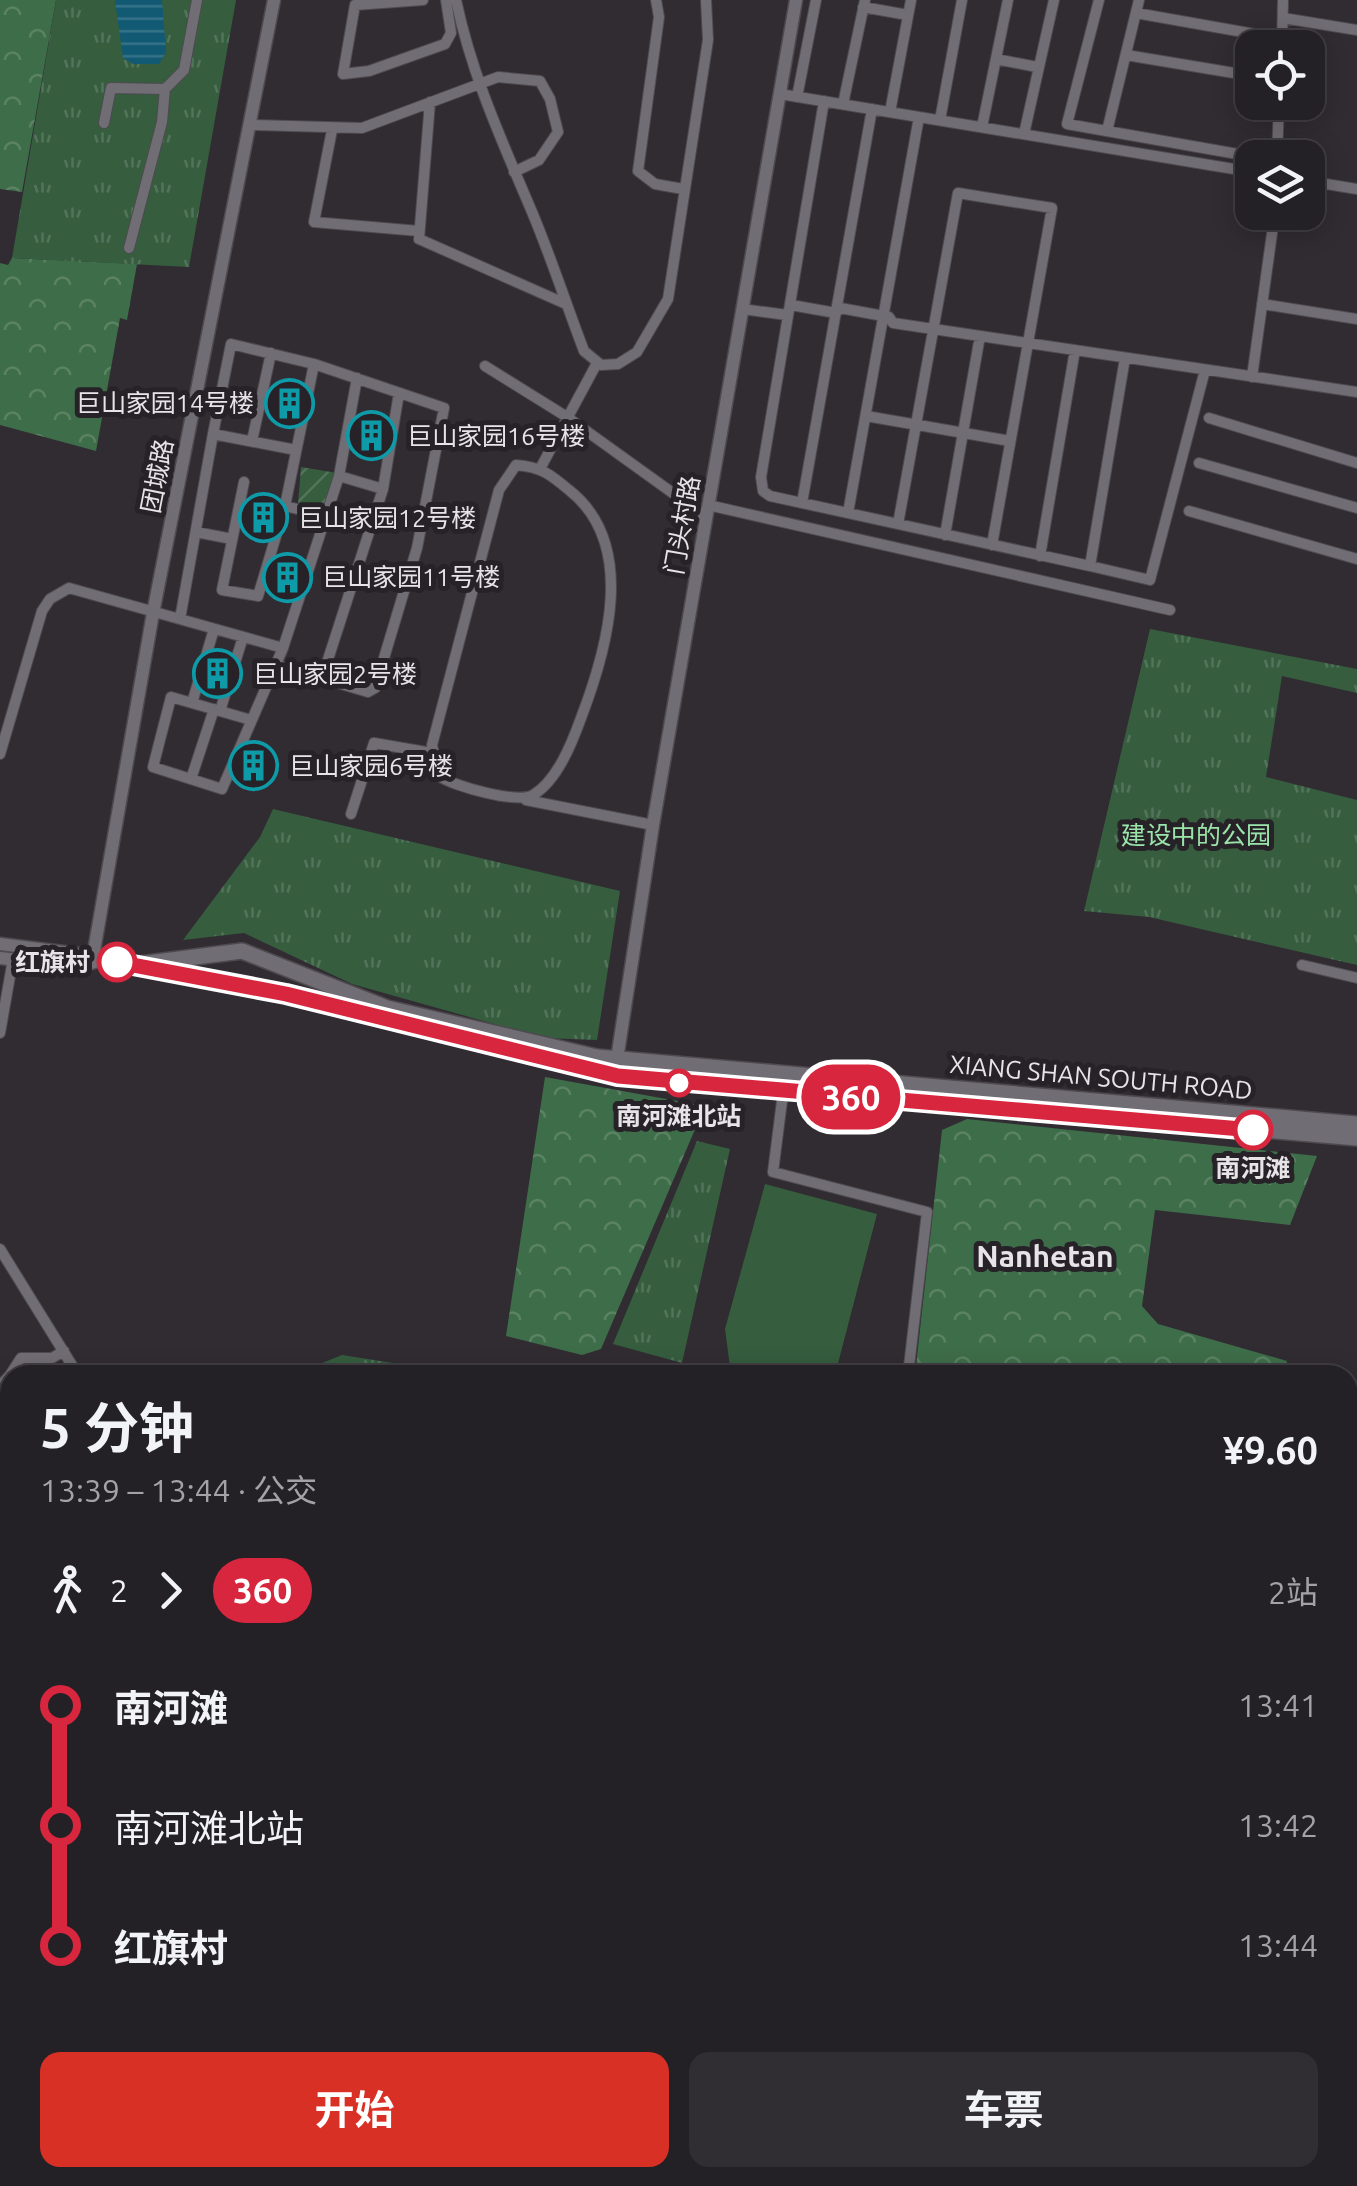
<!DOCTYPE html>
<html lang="zh">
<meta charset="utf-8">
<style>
body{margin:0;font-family:Ubuntu,"Noto Sans SC",sans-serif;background:#302e32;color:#f1f3f6;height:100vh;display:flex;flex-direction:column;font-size:38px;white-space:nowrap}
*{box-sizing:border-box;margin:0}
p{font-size:32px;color:#a3a3a7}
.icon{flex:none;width:55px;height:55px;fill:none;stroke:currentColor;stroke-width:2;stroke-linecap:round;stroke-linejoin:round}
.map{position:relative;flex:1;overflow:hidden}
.side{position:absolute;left:0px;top:1365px;width:1358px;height:822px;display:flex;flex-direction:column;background:#242126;border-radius:30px 30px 0 0;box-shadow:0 5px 25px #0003,0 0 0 2px #413e43}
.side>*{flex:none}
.badge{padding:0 20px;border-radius:32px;font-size:35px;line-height:65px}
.fabs{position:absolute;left:1235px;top:30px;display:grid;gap:20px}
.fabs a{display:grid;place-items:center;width:90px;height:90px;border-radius:20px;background:#242126;box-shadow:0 5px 25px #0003,0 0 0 2px #413e43;font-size:50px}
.map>.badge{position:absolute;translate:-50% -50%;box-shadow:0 0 0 5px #fff}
.legs{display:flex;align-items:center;gap:15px;height:110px;padding:0 40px;font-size:32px}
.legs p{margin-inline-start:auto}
.overview{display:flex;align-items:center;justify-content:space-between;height:170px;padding:0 40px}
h1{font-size:55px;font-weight:700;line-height:75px}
.action{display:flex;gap:20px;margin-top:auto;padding:20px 40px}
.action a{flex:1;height:115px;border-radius:20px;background:#d93025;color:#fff;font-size:40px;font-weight:700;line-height:115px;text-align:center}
.action a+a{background:#302e32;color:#f1f3f6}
ul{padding:0 40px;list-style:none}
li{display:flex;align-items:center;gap:35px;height:120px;font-size:38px}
li i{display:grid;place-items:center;width:15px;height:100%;margin:0 12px;background:currentColor}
li i::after{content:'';width:25px;height:25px;margin:-12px;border:8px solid;border-radius:50%;background:#242126}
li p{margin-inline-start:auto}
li:first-child i{background:linear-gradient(#0000 50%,currentColor 0)}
li:last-child i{background:linear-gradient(currentColor 50%,#0000 0)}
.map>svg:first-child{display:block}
</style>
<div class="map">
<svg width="1357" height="2186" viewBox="0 0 1357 2186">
<defs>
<pattern id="forest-crowns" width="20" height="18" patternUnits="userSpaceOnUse" patternTransform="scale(2.5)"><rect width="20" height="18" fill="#3e6d49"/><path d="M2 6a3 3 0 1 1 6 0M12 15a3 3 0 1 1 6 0" fill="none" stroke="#5a8263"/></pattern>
<pattern id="park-tufts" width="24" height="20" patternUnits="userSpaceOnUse" patternTransform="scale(2.5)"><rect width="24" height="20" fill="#355d3e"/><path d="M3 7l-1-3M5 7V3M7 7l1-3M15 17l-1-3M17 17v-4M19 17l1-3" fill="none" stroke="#52745a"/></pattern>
<pattern id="garden-furrows" width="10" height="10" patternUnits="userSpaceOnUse" patternTransform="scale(2.5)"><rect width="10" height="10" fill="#355d3e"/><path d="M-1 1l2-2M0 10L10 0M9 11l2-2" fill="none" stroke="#52745a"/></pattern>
<pattern id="water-rules" width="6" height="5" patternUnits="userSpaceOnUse" patternTransform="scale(2.5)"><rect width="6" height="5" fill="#125a73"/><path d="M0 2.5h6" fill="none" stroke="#347287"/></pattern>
</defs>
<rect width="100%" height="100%" fill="#302c32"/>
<path fill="url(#forest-crowns)" d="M 0,0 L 56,0 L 22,192 L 0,189 Z
M 12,258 L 137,264 L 127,320 L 120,318 L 96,451 L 0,425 L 0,263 L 8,265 Z
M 545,1077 L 705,1106 L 601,1349 L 582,1355 L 506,1336 Z
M 967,1119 L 1317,1156 L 1290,1225 L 1155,1210 L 1142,1306 L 1158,1324 L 1287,1361 L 1285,1375 L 915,1375 L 942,1130 Z"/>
<path fill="url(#park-tufts)" d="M 56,0 L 236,0 L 189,267 L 12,258 Z
M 1150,629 L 1357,669 L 1357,693 L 1282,676 L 1266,777 L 1357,800 L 1357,965 L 1149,917 L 1084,911 Z
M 273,809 L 620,891 L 597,1040 L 544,1038 L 352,984 L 244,933 L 183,940 L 260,837 Z
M 697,1141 L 730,1149 L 682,1363 L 613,1344 Z
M 342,1355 L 431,1369 L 440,1375 L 293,1375 Z
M 1357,1528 L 1357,2186 L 0,2186 L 0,1842 L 10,1852 L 10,2178 L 1348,2178 L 1348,1531 Z"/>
<path fill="url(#garden-furrows)" d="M 301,467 L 337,473 L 328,510 L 298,504 Z"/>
<path fill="#355d3e" d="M 765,1184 L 877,1214 L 835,1375 L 731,1375 L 725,1329 Z"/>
<path fill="url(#water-rules)" d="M 115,0 L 162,0 L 166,52 L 159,64 L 133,64 L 123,58 Z
M 1351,1635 L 1357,1636 L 1357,1688 L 1348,1678 Z"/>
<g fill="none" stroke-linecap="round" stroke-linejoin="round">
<defs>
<path id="minor" d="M 423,0 L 355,5 L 343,74 L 369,71 L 445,44 L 451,33 L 446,0
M 456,0 C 472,76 502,141 532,212 C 551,257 566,304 584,351 L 601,365 L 618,364 L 637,352 L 668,299 L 708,40 L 706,0
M 656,0 L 659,17 L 638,171 L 655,184 L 683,189
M 1099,0 L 1067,124 L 1260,158
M 863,7 L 908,15
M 1136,13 L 1283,39
M 1283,18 L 1357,30
M 1282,48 L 1283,0
M 1126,55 L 1252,76
M 996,59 L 1037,67
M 780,94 L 1252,172
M 797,97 L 816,0
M 824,101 L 761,477 L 763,491 L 770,496 L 1090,566 L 1125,358
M 430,102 L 419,239 L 566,304
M 843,104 L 865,0
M 890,112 L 911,0
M 940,120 L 962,0
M 104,123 L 111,88 L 165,89
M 250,125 L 362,128 L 498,77 L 540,81 L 550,99 L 558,132 L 539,160 L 514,172
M 982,127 L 1008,0
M 332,130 L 314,222 L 419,231
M 1107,131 L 1139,0
M 1024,134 L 1054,0
M 1277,158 L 1279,102
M 1308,181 L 1357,189
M 129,248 L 162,122 L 165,89 L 184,70 L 197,0
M 1262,304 L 1357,319
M 742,309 L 787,315 L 791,305 L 836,313 L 840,308 L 889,317 L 893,323 L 1357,392
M 485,366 L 567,417 L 706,517
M 1252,377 L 1275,212
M 866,416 L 1010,441
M 1209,418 L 1357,463
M 252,441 L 271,353
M 1199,463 L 1357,508
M 516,465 C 541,467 550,474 569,490 C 638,544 607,650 581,718 C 572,743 557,781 533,795 C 517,804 453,786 439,776 L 432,745 L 499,490 Z
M 541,467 L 597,363
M 339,476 L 383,489
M 802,503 L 872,109
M 708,505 L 1170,610
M 285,506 L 314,364 L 231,344 L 213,434 L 296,450
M 1189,511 L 1357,559
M 848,513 L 919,117
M 326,516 L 339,476 L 357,378
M 898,524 L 958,193 L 1052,208 L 992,545
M 196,532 L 232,539
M 945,535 L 980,336
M 1040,556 L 1075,350
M 1090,566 L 1150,580 L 1205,370
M 180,619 L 213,434
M 277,665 L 368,692 L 375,688 L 417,548 L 444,408 L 314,364
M 322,678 L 383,489 L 399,393
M 192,703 L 214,629
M 220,711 L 243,637
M 251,720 L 171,697 L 153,767 L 222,789 L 283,648
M 0,754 L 42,611 L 50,599 L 69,588 L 283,648 L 326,516 L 285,506 L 258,596 L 222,590 L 244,482
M 191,779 L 214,709
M 526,800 L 653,825
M 351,814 L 374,743 L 432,753
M 1302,965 L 1357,978
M 0,1033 L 13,959
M 783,1093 L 773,1172 L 927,1212 L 908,1375
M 0,1249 L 78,1375
M 10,1375 L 21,1358 L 52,1358 L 64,1351
M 0,1386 L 10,1375
M 0,1514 L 10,1513
M 1348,1543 L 1357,1533
M 0,1563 L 10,1563
M 0,1616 L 10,1616"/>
<path id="tertiary" d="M 0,944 L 79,954 L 92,962
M 0,958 L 77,967 L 102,960 L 140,964
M 92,962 L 153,613 L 274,0
M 617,1059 L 653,825 L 796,0"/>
<path id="secondary" d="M 140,964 L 242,951 L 387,1008 L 597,1057 L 1357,1124
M 144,966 L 286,994 L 618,1075 L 1357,1138"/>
</defs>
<use href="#minor" stroke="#4e4a50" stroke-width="12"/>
<use href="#tertiary" stroke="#4e4a50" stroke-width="15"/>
<use href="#secondary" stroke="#4e4a50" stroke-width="18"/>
<use href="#minor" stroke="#716d74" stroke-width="10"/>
<use href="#tertiary" stroke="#716d74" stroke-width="12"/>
<use href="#secondary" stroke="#716d74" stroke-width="15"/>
</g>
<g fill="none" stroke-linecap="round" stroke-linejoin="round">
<defs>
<path id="line-1" d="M 117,962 L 286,994 L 618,1076 L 1253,1130"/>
</defs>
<use href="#line-1" stroke="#fff" stroke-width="22"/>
<use href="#line-1" stroke="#d7263d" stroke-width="15"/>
</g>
<defs>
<symbol id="building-ring" viewBox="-11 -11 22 22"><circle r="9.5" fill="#262228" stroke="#0f9aa8" stroke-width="1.5"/><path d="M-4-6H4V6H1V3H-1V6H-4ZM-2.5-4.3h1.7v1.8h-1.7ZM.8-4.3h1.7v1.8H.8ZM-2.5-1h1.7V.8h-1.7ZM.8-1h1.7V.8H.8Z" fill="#0f9aa8"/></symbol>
</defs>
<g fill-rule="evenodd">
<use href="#building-ring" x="262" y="376" width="55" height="55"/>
<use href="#building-ring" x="344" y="408" width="55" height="55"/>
<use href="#building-ring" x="236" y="490" width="55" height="55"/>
<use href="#building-ring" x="260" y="550" width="55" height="55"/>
<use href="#building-ring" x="190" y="646" width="55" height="55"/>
<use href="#building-ring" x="226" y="738" width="55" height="55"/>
</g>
<g fill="#fff" stroke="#d7263d" stroke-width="5">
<circle cx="117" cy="962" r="18"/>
<circle cx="679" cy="1083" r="12"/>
<circle cx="1253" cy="1130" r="18"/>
</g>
<g text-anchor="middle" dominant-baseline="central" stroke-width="10" stroke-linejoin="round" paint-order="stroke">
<g font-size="25" fill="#e7e4e8" stroke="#262228" text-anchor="start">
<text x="254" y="403" text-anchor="end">巨山家园14号楼</text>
<text x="407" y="436">巨山家园16号楼</text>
<text x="298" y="518">巨山家园12号楼</text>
<text x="322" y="577">巨山家园11号楼</text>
<text x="253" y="674">巨山家园2号楼</text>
<text x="289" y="766">巨山家园6号楼</text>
</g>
<g font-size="25" fill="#e7e4e8" stroke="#262228">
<text transform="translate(157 476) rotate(-79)">团城路</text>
<text transform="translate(682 525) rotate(-80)">门头村路</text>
<text transform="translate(1101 1077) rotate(5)">XIANG SHAN SOUTH ROAD</text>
</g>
<g font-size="25" fill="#9ae3a9" stroke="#262228">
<text x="1196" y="835">建设中的公园</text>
</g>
<g font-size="25" font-weight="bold" fill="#e7e4e8" stroke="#262228">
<text x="90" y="962" text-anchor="end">红旗村</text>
<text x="679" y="1116">南河滩北站</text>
<text x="1253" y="1168">南河滩</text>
</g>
<g font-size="30" font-weight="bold" fill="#e7e4e8" stroke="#262228">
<text x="1045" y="1256">Nanhetan</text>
</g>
</g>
</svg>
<div class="fabs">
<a><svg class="icon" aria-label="locate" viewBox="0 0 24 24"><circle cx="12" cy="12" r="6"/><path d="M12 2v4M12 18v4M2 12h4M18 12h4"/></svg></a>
<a><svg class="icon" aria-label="layers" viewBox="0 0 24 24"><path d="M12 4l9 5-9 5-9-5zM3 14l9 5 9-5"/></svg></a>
</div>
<b class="badge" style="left:851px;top:1097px;background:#d7263d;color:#fff">360</b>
<section class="side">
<div class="overview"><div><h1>5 分钟</h1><p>13:39 – 13:44 · 公交</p></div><b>¥9.60</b></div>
<div class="legs"><svg class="icon" aria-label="walk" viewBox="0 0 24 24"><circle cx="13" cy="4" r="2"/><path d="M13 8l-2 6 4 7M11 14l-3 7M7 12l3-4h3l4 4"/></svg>2<svg class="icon" aria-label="forward" viewBox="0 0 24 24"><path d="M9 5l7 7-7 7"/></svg><b class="badge" style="background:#d7263d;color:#fff">360</b><p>2站</p></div>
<ul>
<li><i style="color:#d7263d"></i><b>南河滩</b><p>13:41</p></li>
<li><i style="color:#d7263d"></i><span>南河滩北站</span><p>13:42</p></li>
<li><i style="color:#d7263d"></i><b>红旗村</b><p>13:44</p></li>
</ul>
<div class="action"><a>开始</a><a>车票</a></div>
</section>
</div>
